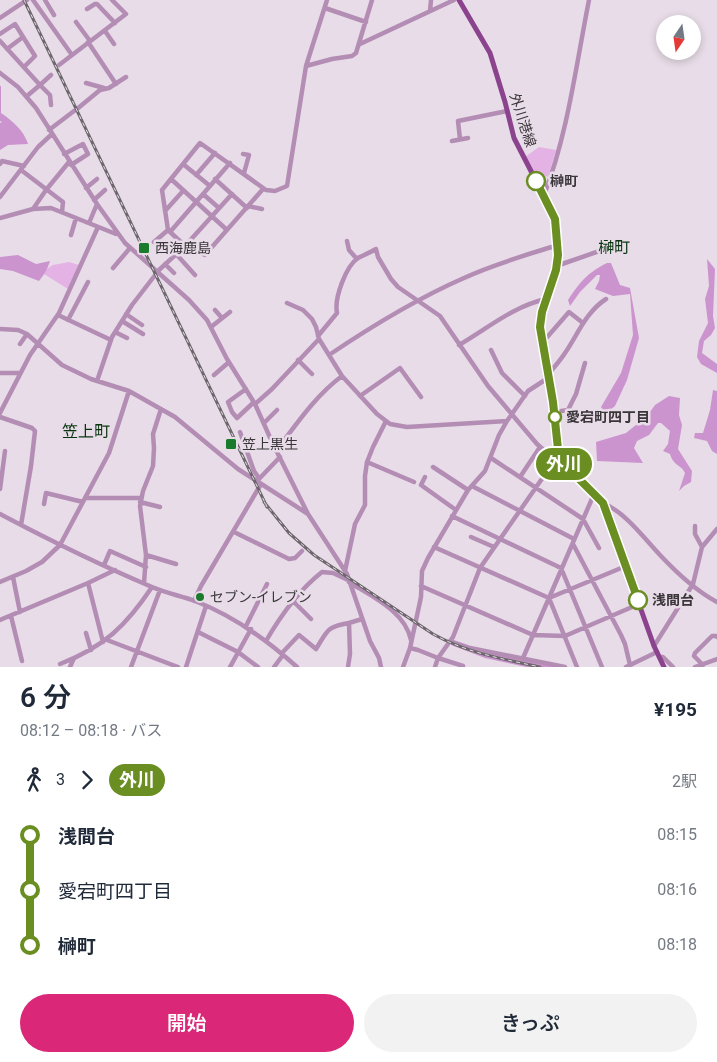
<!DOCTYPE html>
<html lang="ja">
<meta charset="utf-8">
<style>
body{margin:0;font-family:Roboto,"Noto Sans JP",sans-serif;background:#f2f2f3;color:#1f2937;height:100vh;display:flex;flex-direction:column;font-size:19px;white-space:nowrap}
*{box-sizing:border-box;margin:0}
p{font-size:16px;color:#747a83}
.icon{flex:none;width:28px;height:28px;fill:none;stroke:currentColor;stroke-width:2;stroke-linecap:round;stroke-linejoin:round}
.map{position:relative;height:667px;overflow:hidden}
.drawer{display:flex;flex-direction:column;background:#fff;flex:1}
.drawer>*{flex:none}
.badge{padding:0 10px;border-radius:16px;font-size:18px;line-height:32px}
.needle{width:32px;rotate:193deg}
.tools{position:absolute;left:656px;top:15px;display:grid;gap:10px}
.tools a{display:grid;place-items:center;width:45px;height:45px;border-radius:50%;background:#fff;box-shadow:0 2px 8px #0003;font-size:25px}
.map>.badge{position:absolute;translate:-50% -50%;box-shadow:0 0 0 2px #fff}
.legs{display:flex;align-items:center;gap:8px;height:55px;padding:0 20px;font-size:16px}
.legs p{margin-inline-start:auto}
.overview{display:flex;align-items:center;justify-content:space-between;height:85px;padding:0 20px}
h1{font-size:28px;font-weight:600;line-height:38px}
.primary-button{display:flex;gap:10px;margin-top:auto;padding:10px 20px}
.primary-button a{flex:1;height:58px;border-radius:30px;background:#db2777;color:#fff;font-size:20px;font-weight:600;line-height:58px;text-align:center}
.primary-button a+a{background:#f2f2f3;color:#1f2937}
ul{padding:0 20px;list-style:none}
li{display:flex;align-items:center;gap:18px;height:55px;font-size:19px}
li i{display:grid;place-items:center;width:8px;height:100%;margin:0 6px;background:currentColor}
li i::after{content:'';width:12px;height:12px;margin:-6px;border:4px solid;border-radius:50%;background:#fff}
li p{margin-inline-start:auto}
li:first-child i{background:linear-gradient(#0000 50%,currentColor 0)}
li:last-child i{background:linear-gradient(currentColor 50%,#0000 0)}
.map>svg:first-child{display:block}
</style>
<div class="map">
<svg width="717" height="667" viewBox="0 0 717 667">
<rect width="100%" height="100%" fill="#e7dce7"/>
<path fill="#e5b2e6" d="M 539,147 L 556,150 L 548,177 L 543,175 L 542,178 L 537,179 L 525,157 Z
M 69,262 L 79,265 L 68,289 L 44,274 L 45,270 L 53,265 Z"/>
<path fill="#cc94ce" d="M 0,86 L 1,86 L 1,113 C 13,121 24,131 28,144 L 8,145 L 0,150 L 0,123 L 2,122 L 0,121 Z
M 18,255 L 36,264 L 50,261 C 48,268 44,275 39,281 L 13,271 L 0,269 L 0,257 Z
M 707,259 L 715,269 L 713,316 L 715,328 L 711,335 L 704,341 L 702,353 L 717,364 L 717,373 L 701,364 L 697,357 L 699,341 L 708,323 L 705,299 L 709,286 Z
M 607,263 L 611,263 L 620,285 L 630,288 L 639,338 L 627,380 L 615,406 L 605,414 L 601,407 L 621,373 L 633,335 L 630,294 L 613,296 L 595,289 L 599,281 L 600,275 L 597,275 L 580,292 L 570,306 L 568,300 C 580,282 587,273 607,263 Z
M 713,390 L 717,391 L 717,454 L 712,451 L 707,441 L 694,438 L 695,433 L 703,433 L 710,410 Z
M 669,396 L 680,398 L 679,415 L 682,425 L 678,449 L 692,471 L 691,482 L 684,486 L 679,491 L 685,473 C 681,464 674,467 670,454 L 663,451 L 668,444 L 670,431 L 661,423 L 658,423 L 649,435 L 637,441 L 634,448 L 643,463 L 597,461 L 596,442 L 626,433 L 647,416 L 655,405 Z
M 451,645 L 452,645 L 561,667 L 526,667 L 485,658 Z"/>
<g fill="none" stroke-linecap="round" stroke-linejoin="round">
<path stroke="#b48db5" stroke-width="4.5" d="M 33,0 L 72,55
M 45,0 L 54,15
M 325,8 L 366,22
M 87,9 L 95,4 L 97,4 L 115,23
M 430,11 L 431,0
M 0,18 L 27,0
M 76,22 L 90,41
M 105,31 L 114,44
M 0,34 L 15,24 L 35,56 L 24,67
M 0,41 L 40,85 L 27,96
M 88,42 L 116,84
M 360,44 L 454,0
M 7,49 L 23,37
M 59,65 L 126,14 L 112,0
M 306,66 L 332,59 L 352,56 L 356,53 L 372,0
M 0,73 L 18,87 L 36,108 L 97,204 L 125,243 L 189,300 L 207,320 L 227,359 L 255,404 L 272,442 L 308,514 L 347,574 L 370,641 L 379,658 L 381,667
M 51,75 L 40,85 L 50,95 L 51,105
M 86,83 L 104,88
M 77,109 L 100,90 L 109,88 L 126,77
M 49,130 L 74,111
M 460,139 L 458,121 L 507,111
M 452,141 L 468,138
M 64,154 L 83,144 L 88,154 L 71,165
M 243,154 L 249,155 L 244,173
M 0,164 L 2,161 L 24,166
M 183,164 L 210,186
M 21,170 L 63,202 L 62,212
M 196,175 L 215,153
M 171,179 L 227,230
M 215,179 L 247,208
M 86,188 L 97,179
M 263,189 L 205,255 L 185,246 L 168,230 L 162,190 L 200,143 L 266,190 L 275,191 L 287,186 L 306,66 L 327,0
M 203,194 L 219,208
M 544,195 C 568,133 576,65 589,0
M 0,197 L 38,147 L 52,134
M 94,200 L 105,190
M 248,206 L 262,209
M 33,209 L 46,190 L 69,162
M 165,211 L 183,191
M 0,218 L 33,209 L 51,208 L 116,234
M 89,223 L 97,204
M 170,232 L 230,163
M 71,235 L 76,218
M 347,241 L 349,250 L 357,259
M 154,242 L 168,230
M 177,255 L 195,275
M 557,263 L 562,264 L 611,247 L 625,252
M 165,264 L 174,273
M 113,268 L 130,248
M 287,303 L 303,310 L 312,319 L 316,327 L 319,339 L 342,376 L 377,414 L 390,424 L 407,427 L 507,421
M 215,310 L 222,318
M 126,314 L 142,325
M 58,315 L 111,340
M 68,320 L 88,282
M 122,321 L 143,334
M 211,327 L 230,312
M 0,329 L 18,330 L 27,334 L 62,365 L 91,379 L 129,391 L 175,417 L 238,469 L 308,514
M 115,332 L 127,338
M 318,336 L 337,313 C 334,298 346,266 358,258 C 364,255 371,252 376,249 L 378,257 L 391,279 L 398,287 L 440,316 L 488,386 L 537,444 L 555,460
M 542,343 L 569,312 L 583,323
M 20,344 L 27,334
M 459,345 C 488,328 514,306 546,299
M 491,350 L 502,373 L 525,396
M 329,355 C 372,326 416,299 464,278 C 494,264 526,255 558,245
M 298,360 L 312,374
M 0,373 L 20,373
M 214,375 L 229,362
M 548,375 C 553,368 560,361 565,353 C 578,334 586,312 606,299
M 97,381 L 112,337 L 132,305 L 159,270 L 185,246 L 232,194
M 246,389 L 228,402 L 232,412 L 237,418 L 254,402
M 360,396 L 400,368 L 421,397
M 255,404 L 272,389 L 319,339
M 555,412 L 568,410 L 576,394 L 585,363
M 0,413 L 30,355 L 59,313 L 98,227
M 0,417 L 32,428 L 35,431 L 31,466 L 21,525
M 264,423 L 277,410
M 240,432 L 254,471 L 259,478
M 276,451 C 296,425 315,396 342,376
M 491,458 L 583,519 L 599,548
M 367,462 L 414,482
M 433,467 L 468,490
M 425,477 L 421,485 L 456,510
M 520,477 L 540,447
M 258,480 L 280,457
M 472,486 L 574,539
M 0,489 L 5,451
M 85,498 L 141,498
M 140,502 L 160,507
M 603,503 C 626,513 643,537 660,555 C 675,571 698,592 717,602
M 44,504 L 46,493 L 83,502
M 0,514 C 49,540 100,565 152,587 C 166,593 181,596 195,601 C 234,616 266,639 297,667
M 452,516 L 561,568 L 602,667
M 695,526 L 695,534 L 702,547
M 234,532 L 289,559 L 295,558 L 302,551
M 471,537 L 494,547
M 573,544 L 621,635 L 625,644 L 630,665
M 434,547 L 549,598 L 577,667
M 146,555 L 176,564
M 104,565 L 110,551 L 146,567
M 345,571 L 355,524 L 365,505 L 365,476 L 367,462 L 373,447 L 386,421
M 13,577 L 20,612
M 0,582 L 26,571 L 42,562 L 60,545 L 109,453 L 129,391
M 349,582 C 371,596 405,611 411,640
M 88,583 L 103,642
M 144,583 L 146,555 L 140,506 L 143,491 L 153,466 L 154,448 L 153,434 L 161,409
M 421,586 L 533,635 L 565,636 L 639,604
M 549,598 L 626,566
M 194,601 L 201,586 L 261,484
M 293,601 L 311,619
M 11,616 L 22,661
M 0,620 L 88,583 L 115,570
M 246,626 L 267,584
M 198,632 L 238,652 L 258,667
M 86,633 L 91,650
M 107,640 L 178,667
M 266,641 C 281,615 299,590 322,572 L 333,573 L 348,580
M 450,641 L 470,648 L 565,667
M 654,646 L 693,584 L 702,547 L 717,529
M 410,648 L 418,650 L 438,658 L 463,666
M 282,653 L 299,635 L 316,649 C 328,630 326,627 349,623
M 659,657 L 663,657 L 673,667
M 523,658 L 594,494
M 60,664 C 104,647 126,626 152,587
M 703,665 L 694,656 L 695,653 L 712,636 L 716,636 L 717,637
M 70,667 L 74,658
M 131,667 L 160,590
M 186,667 L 206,606
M 230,667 L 251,629
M 274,667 L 283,655
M 348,667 L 350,654 L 349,623 L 362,619
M 403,667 L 410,648 L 421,597 L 422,571 L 428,558 L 468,490 L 485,471 L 499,435 L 507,421 L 528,391 L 548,378
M 435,667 L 438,658 L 453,637 L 480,568 L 555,460 L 561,458
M 626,667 L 657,652
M 695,667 L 717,659"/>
<path stroke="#8b438e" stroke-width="5" d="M 459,0 L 490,53 L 505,102 L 514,138 L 550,208 L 557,226 L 558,255 L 556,270 L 542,311 L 540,327 L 553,402 L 557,442 L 560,454 L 566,466 L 603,503 L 654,646 L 664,667"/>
<defs>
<path id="rail" d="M 24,0 L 267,507
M 264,502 L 289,533 L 314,555 L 433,634 C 467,653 503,659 540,667"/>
</defs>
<use href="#rail" stroke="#6d676d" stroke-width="3"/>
<use href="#rail" stroke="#e7dce7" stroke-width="1" stroke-dasharray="4" stroke-linecap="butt"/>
</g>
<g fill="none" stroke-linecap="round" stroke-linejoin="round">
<defs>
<path id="line-1" d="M 536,181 L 555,219 L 558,255 L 556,270 L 542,312 L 540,327 L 553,402 L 558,449 L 566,466 L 603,503 L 638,600"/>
</defs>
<use href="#line-1" stroke="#fff" stroke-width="11"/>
<use href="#line-1" stroke="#6b8e23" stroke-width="8"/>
</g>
<g fill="#fff" stroke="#6b8e23" stroke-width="2.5">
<circle cx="536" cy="181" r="9"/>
<circle cx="555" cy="417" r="6"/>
<circle cx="638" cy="600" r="9"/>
</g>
<g fill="#1b7b2d" stroke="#e7dce7" stroke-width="2">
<rect x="138" y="242" width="12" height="12" rx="2.5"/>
<rect x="225" y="438" width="12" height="12" rx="2.5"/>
<circle cx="200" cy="597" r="5"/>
</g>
<g text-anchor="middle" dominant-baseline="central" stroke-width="5" stroke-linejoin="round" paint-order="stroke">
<g font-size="14" fill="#393539" stroke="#e7dce7">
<text transform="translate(523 120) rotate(72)">外川港線</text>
</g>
<g font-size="14" font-weight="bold" fill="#393539" stroke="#e7dce7" text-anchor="start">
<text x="550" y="181">榊町</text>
<text x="566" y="417">愛宕町四丁目</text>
<text x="652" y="600">浅間台</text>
</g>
<g font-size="14" fill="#393539" stroke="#e7dce7" text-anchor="start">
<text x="155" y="248">西海鹿島</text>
<text x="242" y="444">笠上黒生</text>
<text x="210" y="597">セブン-イレブン</text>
</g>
<g font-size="16" fill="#08350f" stroke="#e7dce7">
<text x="614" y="247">榊町</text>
<text x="86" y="431">笠上町</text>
</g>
</g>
</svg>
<div class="tools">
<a><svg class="needle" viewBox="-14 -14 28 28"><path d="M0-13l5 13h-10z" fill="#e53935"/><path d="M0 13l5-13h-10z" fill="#747a83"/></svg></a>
</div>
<b class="badge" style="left:564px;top:464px;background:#6b8e23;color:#fff">外川</b>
</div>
<section class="drawer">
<div class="overview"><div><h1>6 分</h1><p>08:12 – 08:18 · バス</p></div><b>¥195</b></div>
<div class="legs"><svg class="icon" aria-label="walk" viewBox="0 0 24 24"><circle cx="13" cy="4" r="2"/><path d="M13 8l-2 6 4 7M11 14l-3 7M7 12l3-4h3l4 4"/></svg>3<svg class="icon" aria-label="forward" viewBox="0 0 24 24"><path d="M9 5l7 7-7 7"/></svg><b class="badge" style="background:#6b8e23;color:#fff">外川</b><p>2駅</p></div>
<ul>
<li><i style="color:#6b8e23"></i><b>浅間台</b><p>08:15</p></li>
<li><i style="color:#6b8e23"></i><span>愛宕町四丁目</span><p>08:16</p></li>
<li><i style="color:#6b8e23"></i><b>榊町</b><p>08:18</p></li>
</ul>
<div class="primary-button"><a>開始</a><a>きっぷ</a></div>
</section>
